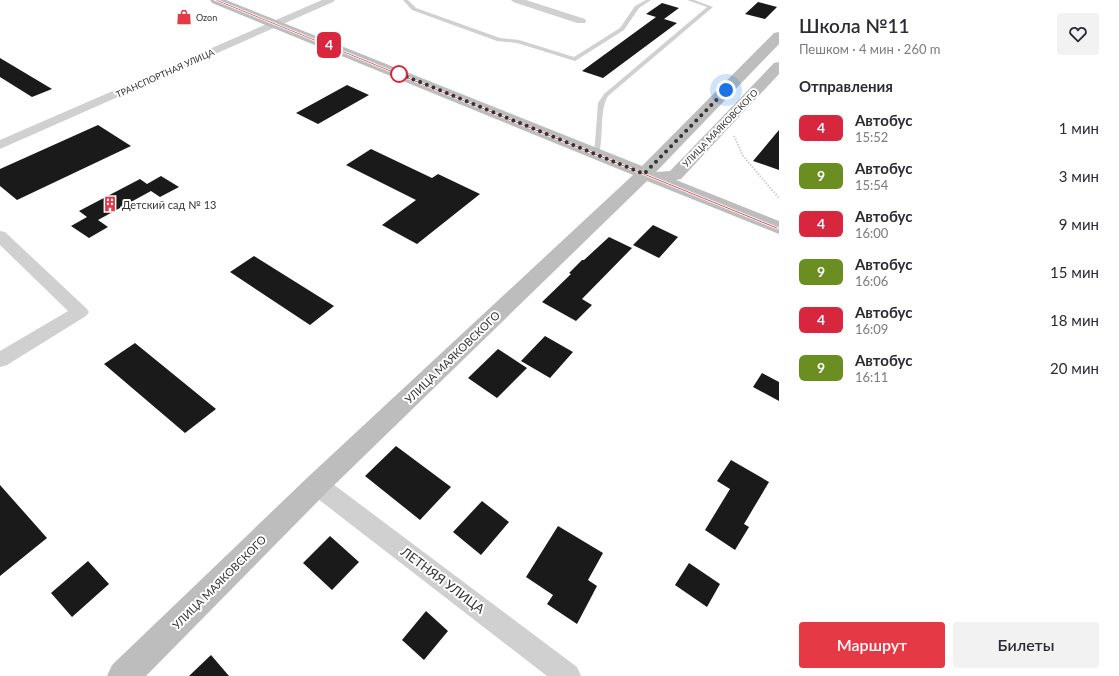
<!DOCTYPE html>
<html lang="ru">
<meta charset="utf-8">
<style>
body{margin:0;font-family:Lato,sans-serif;background:#f2f2f3;color:#2b2b33;height:100vh;display:flex;flex-direction:column;font-size:15px;white-space:nowrap}
*{box-sizing:border-box;margin:0}
p{font-size:13px;color:#7c7c81}
.icon{flex:none;width:22px;height:22px;fill:none;stroke:currentColor;stroke-width:2;stroke-linecap:round;stroke-linejoin:round}
.map{position:relative;flex:1;overflow:hidden}
.panel{display:flex;flex-direction:column;background:#fff;width:340px}
.panel>*{flex:none}
.badge{padding:0 8px;border-radius:6px;font-size:14px;line-height:26px}
.you{position:absolute;width:20px;height:20px;margin:-10px;border:3px solid #fff;border-radius:50%;background:#1a73e8;box-shadow:0 0 0 6px #1a73e833}
.map>.badge{position:absolute;translate:-50% -50%;box-shadow:0 0 0 2px #fff}
h2{padding:0 20px;font-size:15px;line-height:36px}
.round{display:grid;place-items:center;flex:none;width:42px;height:42px;border-radius:4px;background:#f2f2f3}
.headline{display:flex;align-items:center;justify-content:space-between;height:68px;padding:0 20px}
h1{font-size:19px;font-weight:600;line-height:30px}
.cta{display:flex;gap:8px;margin-top:auto;padding:8px 20px}
.cta a{flex:1;height:46px;border-radius:4px;background:#e63946;color:#fff;font-size:16px;font-weight:600;line-height:46px;text-align:center}
.cta a+a{background:#f2f2f3;color:#2b2b33}
ul{padding:0;list-style:none}
li{display:flex;align-items:center;gap:12px;height:48px;padding:0 20px}
li div{flex:1}
li b{display:block;font-size:15px}
li em{font-style:normal}
li .badge{min-width:44px;font-weight:700;text-align:center}
main{display:flex;flex:1;min-height:0}
.map>svg:first-child{display:block}
</style>
<main>
<div class="map">
<svg width="779" height="676" viewBox="0 0 779 676">
<rect width="100%" height="100%" fill="#fff"/>
<path fill="#1a1a1a" d="M 758,2 L 777,7 L 765,19 L 745,14 Z
M 662,3 L 679,8 L 664,19 L 677,23 L 603,78 L 582,71 L 656,17 L 646,14 Z
M 0,58 L 52,89 L 32,97 L 0,77 Z
M 347,85 L 369,95 L 318,124 L 296,113 Z
M 98,125 L 131,146 L 17,200 L 0,186 L 0,169 Z
M 779,130 L 779,170 L 753,161 Z
M 371,149 L 432,178 L 438,174 L 480,194 L 417,244 L 382,225 L 416,200 L 346,165 Z
M 161,176 L 179,187 L 160,197 L 151,191 L 98,220 L 108,227 L 89,238 L 71,226 L 87,217 L 79,211 L 140,179 L 147,184 Z
M 653,225 L 678,237 L 659,258 L 633,245 Z
M 609,237 L 632,248 L 582,299 L 592,305 L 576,321 L 542,302 L 571,274 L 569,273 L 582,260 L 584,260 Z
M 254,256 L 334,306 L 310,325 L 230,272 Z
M 545,336 L 573,352 L 550,378 L 521,361 Z
M 135,343 L 216,409 L 185,433 L 104,364 Z
M 498,349 L 527,368 L 497,398 L 468,378 Z
M 762,373 L 779,382 L 779,401 L 753,387 Z
M 396,446 L 451,487 L 420,520 L 365,476 Z
M 731,460 L 769,482 L 744,524 L 749,527 L 735,550 L 705,530 L 730,489 L 717,481 Z
M 0,485 L 47,538 L 0,576 Z
M 482,501 L 509,522 L 481,555 L 453,532 Z
M 558,526 L 603,553 L 588,580 L 597,586 L 577,624 L 547,604 L 553,595 L 526,577 Z
M 330,536 L 359,562 L 332,590 L 303,563 Z
M 88,561 L 109,584 L 72,617 L 51,593 Z
M 689,563 L 720,584 L 707,607 L 675,585 Z
M 426,611 L 448,631 L 424,660 L 402,640 Z
M 211,655 L 229,676 L 189,676 Z"/>
<g fill="none" stroke-linecap="round" stroke-linejoin="round">
<path stroke="#cdcdcd" stroke-width="2" stroke-dasharray="1.5 1.5" stroke-linecap="butt" d="M 734,136 L 743,156 L 779,198"/>
<path fill="#d0d0d0" fill-rule="evenodd" d="M 403,0 L 408,0 L 416,8 L 500,38 L 519,40 L 574,57 L 620,28 L 635,6 L 646,0 L 651,0 L 639,8 L 624,30 L 575,61 L 517,43 L 497,41 L 412,10 Z
M 687,0 L 694,0 L 713,7 L 608,96 C 599,111 604,136 599,154 L 598,155 L 594,155 L 598,103 L 604,94 L 707,7 Z"/>
<path fill="#d0d0d0" fill-rule="evenodd" d="M 322,0 L 335,0 L 333,2 L 0,149 L 0,140 Z
M 511,0 L 526,0 L 585,19 L 586,21 L 585,23 L 577,23 L 513,2 Z
M 0,231 L 5,232 L 86,308 L 89,312 L 86,316 L 7,365 L 0,367 L 0,351 L 68,311 L 0,245 Z
M 317,475 L 325,478 L 577,667 L 581,676 L 547,676 L 309,492 L 306,485 L 309,478 Z"/>
<path fill="#bdbdbd" fill-rule="evenodd" d="M 210,0 L 226,0 L 642,166 L 774,33 L 779,32 L 779,44 L 656,172 L 670,171 L 774,63 L 779,62 L 779,74 L 681,179 L 676,180 L 779,221 L 779,234 L 647,181 L 326,493 L 146,676 L 107,676 L 112,665 L 308,477 L 633,175 L 212,3 Z"/>
</g>
<path fill="#d7263d" stroke="#fff" d="M 214,0 L 218,0 L 779,228 L 777,229 Z"/>
<g fill="none" stroke-linecap="round" stroke-linejoin="round">
<path stroke="#333" stroke-width="4" stroke-dasharray="0 7.2" d="M 399,74 L 393,71 L 644,174 L 726,90"/>
</g>
<defs>
<symbol id="shop-bare" viewBox="-9 -9 18 18"><path d="M-5-2.5h2.3a2.7 3.5 0 0 1 5.4 0H5L5.5 6h-11ZM-1.5-2.5h3a1.5 2.3 0 0 0-3 0Z" fill="#e63946" stroke="#fff" stroke-width="2.5" paint-order="stroke"/></symbol>
<symbol id="building-bare" viewBox="-9 -9 18 18"><path d="M-4-6H4V6H1V3H-1V6H-4ZM-2.5-4.3h1.7v1.8h-1.7ZM.8-4.3h1.7v1.8H.8ZM-2.5-1h1.7V.8h-1.7ZM.8-1h1.7V.8H.8Z" fill="#e63946" stroke="#fff" stroke-width="2.5" paint-order="stroke"/></symbol>
</defs>
<g fill-rule="evenodd">
<use href="#shop-bare" x="173" y="6" width="22" height="22"/>
<use href="#building-bare" x="99" y="193" width="22" height="22"/>
</g>
<circle fill="#fff" stroke="#d7263d" stroke-width="2" cx="399" cy="74" r="8"/>
<g text-anchor="middle" dominant-baseline="central" stroke-width="4" stroke-linejoin="round" paint-order="stroke">
<g font-size="9" fill="#333" stroke="#fff" text-anchor="start">
<text x="196" y="17">Ozon</text>
</g>
<g font-size="9" fill="#333" stroke="#fff">
<text transform="translate(165 73) rotate(-24)">ТРАНСПОРТНАЯ УЛИЦА</text>
<text transform="translate(720 128) rotate(-46)">УЛИЦА МАЯКОВСКОГО</text>
</g>
<g font-size="11" fill="#333" stroke="#fff" text-anchor="start">
<text x="122" y="204">Детский сад № 13</text>
</g>
<g font-size="11" fill="#333" stroke="#fff">
<text transform="translate(452 357) rotate(-44)">УЛИЦА МАЯКОВСКОГО</text>
<text transform="translate(219 582) rotate(-45)">УЛИЦА МАЯКОВСКОГО</text>
</g>
<g font-size="13" fill="#333" stroke="#fff">
<text transform="translate(443 580) rotate(37)">ЛЕТНЯЯ УЛИЦА</text>
</g>
</g>
</svg>
<div class="you" style="left:726px;top:90px"></div>
<b class="badge" style="left:329px;top:45px;background:#d7263d;color:#fff">4</b>
</div>
<section class="panel">
<div class="headline"><div><h1>Школа №11</h1><p>Пешком · 4 мин · 260 m</p></div><a class="round"><svg class="icon" aria-label="heart" viewBox="0 0 24 24"><path d="M12 20l-8-8c-3-5 5-10 8-4 3-6 11-1 8 4z"/></svg></a></div>
<h2>Отправления</h2>
<ul>
<li><span class="badge" style="background:#d7263d;color:#fff">4</span><div><b>Автобус</b><p>15:52</p></div><em>1 мин</em></li>
<li><span class="badge" style="background:#6b8e23;color:#fff">9</span><div><b>Автобус</b><p>15:54</p></div><em>3 мин</em></li>
<li><span class="badge" style="background:#d7263d;color:#fff">4</span><div><b>Автобус</b><p>16:00</p></div><em>9 мин</em></li>
<li><span class="badge" style="background:#6b8e23;color:#fff">9</span><div><b>Автобус</b><p>16:06</p></div><em>15 мин</em></li>
<li><span class="badge" style="background:#d7263d;color:#fff">4</span><div><b>Автобус</b><p>16:09</p></div><em>18 мин</em></li>
<li><span class="badge" style="background:#6b8e23;color:#fff">9</span><div><b>Автобус</b><p>16:11</p></div><em>20 мин</em></li>
</ul>
<div class="cta"><a>Маршрут</a><a>Билеты</a></div>
</section>
</main>
